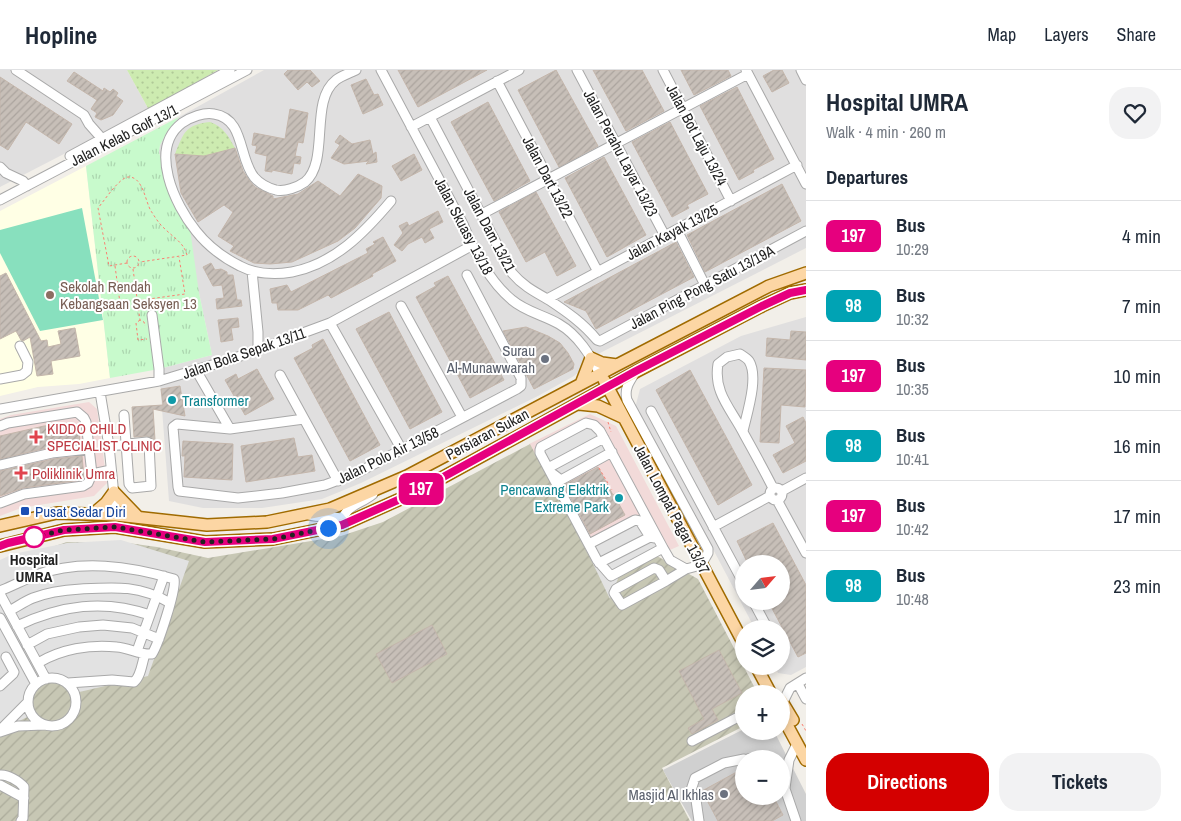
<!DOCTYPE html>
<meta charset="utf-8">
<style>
body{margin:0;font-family:"Archivo Narrow",sans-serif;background:#f2f2f3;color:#1f2937;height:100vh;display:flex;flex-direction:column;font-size:19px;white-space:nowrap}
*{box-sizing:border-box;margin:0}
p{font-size:16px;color:#747a83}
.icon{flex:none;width:28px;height:28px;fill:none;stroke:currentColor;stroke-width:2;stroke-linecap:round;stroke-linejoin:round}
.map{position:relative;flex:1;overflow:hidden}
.side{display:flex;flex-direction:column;background:#fff;width:375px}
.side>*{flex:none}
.badge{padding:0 10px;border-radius:8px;font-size:18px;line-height:32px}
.needle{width:32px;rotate:62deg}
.buttons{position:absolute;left:735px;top:485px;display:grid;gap:10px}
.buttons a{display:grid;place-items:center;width:55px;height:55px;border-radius:50%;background:#fff;box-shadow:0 2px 8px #0003;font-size:25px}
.you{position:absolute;width:25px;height:25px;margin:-12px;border:4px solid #fff;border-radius:50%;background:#1a73e8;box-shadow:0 0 0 8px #1a73e833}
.map>.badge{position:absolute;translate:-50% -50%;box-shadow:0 0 0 2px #fff}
h2{padding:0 20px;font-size:19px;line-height:45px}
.round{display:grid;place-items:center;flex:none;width:52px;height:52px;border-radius:20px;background:#f2f2f3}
.headline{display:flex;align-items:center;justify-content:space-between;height:85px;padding:0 20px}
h1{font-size:24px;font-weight:700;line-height:38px}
.primary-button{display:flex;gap:10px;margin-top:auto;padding:10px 20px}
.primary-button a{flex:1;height:58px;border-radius:20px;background:#d40000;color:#fff;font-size:20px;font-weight:700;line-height:58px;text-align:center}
.primary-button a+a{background:#f2f2f3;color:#1f2937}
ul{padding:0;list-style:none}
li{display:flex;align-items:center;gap:15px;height:70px;padding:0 20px;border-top:1px solid #e0e1e3}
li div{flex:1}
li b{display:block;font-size:19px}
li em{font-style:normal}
li .badge{min-width:55px;font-weight:700;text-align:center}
header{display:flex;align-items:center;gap:30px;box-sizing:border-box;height:70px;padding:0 25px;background:#fff;border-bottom:1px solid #e0e1e3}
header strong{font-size:24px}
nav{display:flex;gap:28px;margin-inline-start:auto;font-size:18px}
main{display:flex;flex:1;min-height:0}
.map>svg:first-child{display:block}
</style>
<header>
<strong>Hopline</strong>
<nav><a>Map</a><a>Layers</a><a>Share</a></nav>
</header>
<main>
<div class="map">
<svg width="806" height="751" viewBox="0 0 806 751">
<defs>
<pattern id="construction-furrows" width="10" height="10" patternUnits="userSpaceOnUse" patternTransform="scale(1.25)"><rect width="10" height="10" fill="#c7c7b4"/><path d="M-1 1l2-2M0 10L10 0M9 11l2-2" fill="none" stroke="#abab9a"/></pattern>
<pattern id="grass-dots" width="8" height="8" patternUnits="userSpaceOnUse" patternTransform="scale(1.25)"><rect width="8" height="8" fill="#cdebb0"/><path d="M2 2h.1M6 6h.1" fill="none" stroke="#b0c997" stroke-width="1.8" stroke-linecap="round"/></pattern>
<pattern id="park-tufts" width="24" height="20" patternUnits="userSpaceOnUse" patternTransform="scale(1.25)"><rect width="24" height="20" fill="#c8facc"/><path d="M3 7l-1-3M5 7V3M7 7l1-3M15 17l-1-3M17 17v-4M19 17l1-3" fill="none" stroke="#acd6af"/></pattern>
<pattern id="building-hatch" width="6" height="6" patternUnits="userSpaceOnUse" patternTransform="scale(1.25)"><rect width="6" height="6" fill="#c7bfb8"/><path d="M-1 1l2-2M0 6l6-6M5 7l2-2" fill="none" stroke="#aba49e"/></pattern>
</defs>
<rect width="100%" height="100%" fill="#f2efe9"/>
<path fill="#e0dfdf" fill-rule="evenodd" d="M 0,0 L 127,0 L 149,40 L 0,117 Z
M 264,0 L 799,0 L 806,13 L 806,178 L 600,283 L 574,306 L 538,326 L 361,413 L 322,429 L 262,438 L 203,438 L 169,431 L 159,299 L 212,285 L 199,223 L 159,82 L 160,75 L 167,62 L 179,47 Z
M 806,247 L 806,597 L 791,605 L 778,603 L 775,596 L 781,596 L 781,559 L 755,559 L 704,462 L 635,338 L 640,319 L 741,266 ZM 744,494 L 781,494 L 781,531 L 744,531 Z"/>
<path fill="#f2dad9" d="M 89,332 L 97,339 L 107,413 L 94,426 L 21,438 L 0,446 L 0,349 L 11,345 Z
M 590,344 L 616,356 L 679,476 L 656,486 L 595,499 L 588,483 L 529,374 Z"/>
<path fill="#ffffe5" d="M 86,96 L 110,308 L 79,314 L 38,317 L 0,326 L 0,141 Z"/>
<path fill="#d0d0d0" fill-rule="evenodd" d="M 744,659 L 744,661 L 774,661 L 806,724 L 806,751 L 692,751 L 663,700 ZM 744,689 L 781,689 L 781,726 L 744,726 Z"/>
<path fill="url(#construction-furrows)" d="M 530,374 L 604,514 L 657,486 L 698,509 L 758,624 L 744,624 L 744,656 L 662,698 L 690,751 L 0,751 L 0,494 L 67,472 L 121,472 L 157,477 L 208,488 L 341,466 L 383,452 Z"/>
<path fill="url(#grass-dots)" d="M 127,0 L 218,0 L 149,40 Z
M 210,52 C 224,57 228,66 235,78 L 204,86 L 175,84 C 184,62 185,55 210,52 Z"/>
<path fill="url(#park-tufts)" d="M 179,47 L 167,62 L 160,75 L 159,82 L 166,108 L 190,159 L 199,223 L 212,285 L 159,299 L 110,308 L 86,96 Z"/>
<path fill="#88e0be" d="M 82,138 L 103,250 L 40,261 L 0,183 L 0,160 Z"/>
<path fill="#e2e2e2" d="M 590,348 L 600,353 L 616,384 L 556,416 L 536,378 L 537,374 Z
M 641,445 L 657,475 L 656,486 L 619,506 L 610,529 L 584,475 Z
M 121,470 L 189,491 L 148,606 L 75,623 L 58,608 L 46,609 L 31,620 L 31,645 L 0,661 L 0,490 L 13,484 L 67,473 Z"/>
<path fill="url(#building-hatch)" stroke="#c4b6ab" d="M 288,0 L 310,0 L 320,11 L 312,17 L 307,12 L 298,20 L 284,4 Z
M 398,0 L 487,0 L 418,37 Z
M 556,0 L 598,76 L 559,97 L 518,20 Z
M 593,0 L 642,0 L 664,41 L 626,61 Z
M 681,0 L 728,0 L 731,6 L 694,25 Z
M 774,0 L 782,0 L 789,13 L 772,22 L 763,6 Z
M 74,2 L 103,21 L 104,18 L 110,22 L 113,19 L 118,23 L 116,26 L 123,31 L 113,45 L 101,50 L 95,47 L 97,43 L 91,39 L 97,30 L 67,11 Z
M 0,7 L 72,54 L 59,74 L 26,52 L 8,80 L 0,75 Z
M 366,9 L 374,25 L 378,24 L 383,35 L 363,44 L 351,15 Z
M 737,17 L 774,89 L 753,100 L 754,102 L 739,110 L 700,36 Z
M 488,32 L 530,111 L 494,131 L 451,52 Z
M 290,39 L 308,43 L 303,73 L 298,72 L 295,86 L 301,87 L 300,94 L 294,93 L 292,104 L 272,100 L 272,102 L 265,101 L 267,86 L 255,83 L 257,76 L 252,75 L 254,63 L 285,69 Z
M 670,52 L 708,124 L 687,135 L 689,138 L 672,147 L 632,72 Z
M 340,65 L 352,74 L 370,70 L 373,84 L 376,82 L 377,92 L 366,94 L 369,91 L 344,94 L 331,88 L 340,75 L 335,72 Z
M 235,78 L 243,101 L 249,110 L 255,117 L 273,126 L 273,129 L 298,124 L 318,111 L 340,126 L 358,104 L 382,116 L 381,128 L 355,158 L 338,171 L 292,192 L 270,194 L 254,193 L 230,181 L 234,176 L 218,166 L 233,142 L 224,135 L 198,152 L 181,123 L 175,84 L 204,86 Z
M 414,84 L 422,100 L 401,111 L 392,96 Z
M 604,87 L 646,165 L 607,187 L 565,108 Z
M 782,114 L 801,151 L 705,202 L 687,165 Z
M 536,122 L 576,196 L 557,206 L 545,182 L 526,192 L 499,142 Z
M 438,141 L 443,152 L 429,159 L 434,168 L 425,173 L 422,167 L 408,174 L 402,181 L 394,175 L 403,163 L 399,156 L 407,152 L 409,156 Z
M 383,167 L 396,191 L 372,204 L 373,206 L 331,228 L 328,225 L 298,240 L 278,240 L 277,233 L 272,233 L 270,219 L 287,215 L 291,222 L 368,183 L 366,179 L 375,174 L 373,172 Z
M 676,172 L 694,207 L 596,259 L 586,241 L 564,232 Z
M 211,193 L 215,200 L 221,199 L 227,202 L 227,205 L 233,205 L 237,230 L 241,230 L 242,236 L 217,239 L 216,229 L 224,228 L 222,215 L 213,216 L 203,197 Z
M 6,203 L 41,271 L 47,270 L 48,277 L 61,274 L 58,261 L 75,258 L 80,286 L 51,291 L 53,304 L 37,306 L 30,267 L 23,271 L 21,270 L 16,261 L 0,269 L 0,206 Z
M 448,206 L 504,310 L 470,328 L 416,227 L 436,216 L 434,213 Z
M 389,242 L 442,342 L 410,359 L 356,259 Z
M 238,248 L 239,257 L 231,258 L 233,270 L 221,272 L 218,250 Z
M 526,257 L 548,266 L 560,273 L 568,283 L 574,294 L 573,299 L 534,319 L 503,261 Z
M 791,261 L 806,262 L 806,290 L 766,286 L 767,268 L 790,270 Z
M 323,269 L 380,375 L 350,391 L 294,288 L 313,278 L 312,275 Z
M 764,298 L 806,300 L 805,337 L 781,335 L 779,373 L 760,372 Z
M 257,299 L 274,329 L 245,345 L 225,310 L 236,304 L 238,309 Z
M 690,300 L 752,415 L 718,435 L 656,320 Z
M 180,316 L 185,346 L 153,339 L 155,370 L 147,366 L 134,367 L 132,337 L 163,335 L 161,319 Z
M 803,347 L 806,353 L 806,391 L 783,403 L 773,385 L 795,373 L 786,356 Z
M 73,354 L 79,359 L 80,374 L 51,377 L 0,389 L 0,366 L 44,356 Z
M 294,368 L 298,387 L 312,385 L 315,401 L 246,412 L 241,376 Z
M 183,371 L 233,374 L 232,410 L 184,407 L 185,386 L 182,386 Z
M 82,386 L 84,407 L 81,410 L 23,418 L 0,426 L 0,401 L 53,389 Z
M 598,397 L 613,425 L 619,422 L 624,431 L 619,434 L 625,445 L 590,464 L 564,415 Z
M 773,453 L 806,515 L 806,583 L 798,587 L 768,531 L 781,531 L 781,491 L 777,494 L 748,494 L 737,471 Z
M 432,555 L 447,584 L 392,613 L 376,584 Z
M 719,580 L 742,623 L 712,639 L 718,650 L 692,664 L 688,658 L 704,649 L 679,601 Z
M 744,698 L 744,726 L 773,726 L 783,745 L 772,751 L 718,751 L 702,721 Z"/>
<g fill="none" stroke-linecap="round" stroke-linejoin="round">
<defs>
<path id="minor" d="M 16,0 L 84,45 L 89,54 L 104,71
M 356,0 C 350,3 341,6 336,10 C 309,31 330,91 305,112 C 298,117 285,122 276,120 C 268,118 260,114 254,107 C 238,87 245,49 214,44 C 204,42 191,47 182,53 C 148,79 175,135 196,161 C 207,175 224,188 240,196 C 255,204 275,205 292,202 C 334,194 364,163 391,131
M 381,0 L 463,154 C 473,180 490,212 512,230 C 526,242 544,245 559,254 C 578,265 590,285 600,304
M 577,0 L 665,166
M 663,0 L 731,131
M 746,0 L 806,114
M 801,0 L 806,10
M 497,11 L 598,202
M 430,47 L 512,203 C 523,216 535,222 549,230 C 567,242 583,253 597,270 L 600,271 L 806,161
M 411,57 L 519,0
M 70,86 L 230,0
M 0,97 L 6,103 L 23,111 L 27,116
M 0,130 L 247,0
M 482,144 L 748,4
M 677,160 L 705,215
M 252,201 L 258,262 L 258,279
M 547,229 L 797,95
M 401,236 L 462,347
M 152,245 L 159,299 L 159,311
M 330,253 L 402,380
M 196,300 L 230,359
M 635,303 C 629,312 624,319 627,330 L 708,479 L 708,483 L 701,495 L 686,499 L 670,490 L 663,478 L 600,361 L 594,355 L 586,353 L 541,377 L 540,380 L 540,383 L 597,490 L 611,506 L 663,478
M 280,305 L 338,411
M 0,309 L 22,305 L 27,301 L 28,292 L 20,276
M 100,322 L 109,376 L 116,445
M 0,339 L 159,311 L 235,288 L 330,253 L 471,176
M 651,341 L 744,514
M 304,349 L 230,359 L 177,354 L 173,357 L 178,417 L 179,421 L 238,428 L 282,423 L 325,415 L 357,403 L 517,319 L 521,316 L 521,308 L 467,205
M 0,356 L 8,353 L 77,342 L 84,348 L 86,352 L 92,404 L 88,413 L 83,416 L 24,424 L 0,433
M 743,361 C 747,343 759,307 749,291 C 747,288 743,286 740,284 L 727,287 L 718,294 C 713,323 732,340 744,364 C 754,382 764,400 773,418
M 109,376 L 147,372 L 149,373 L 151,416 L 132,418 L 129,414 L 124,345
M 0,395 L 52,383 L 89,379
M 548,398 L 604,368
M 92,404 L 111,400
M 553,404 L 561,410 L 612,382
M770 424a6 6 0 1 1 12 0a6 6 0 1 1-12 0Z
M 782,421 L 806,408
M 777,430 L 806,483
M 309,445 C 322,449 335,444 347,450
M 342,455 C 343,435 360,435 373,424
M 713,457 L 770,426
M 589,474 L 635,450 L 640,451 L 650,467
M 599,493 L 650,467 L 655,468
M 654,498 L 659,500 L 666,511 L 622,535 L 614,523 L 616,519 Z
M 666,511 L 686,499
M 0,521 C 12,516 24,510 36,505 C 81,489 129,496 174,509 C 177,518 158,575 152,584 C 140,585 129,578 117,577 C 90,574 61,579 38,593
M 0,524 L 46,609
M 753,531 L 768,559
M 9,541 C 17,537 25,531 33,528 C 48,522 65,520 81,519 C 115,517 140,515 170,533
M 0,548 L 36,614
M 17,556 C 61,535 104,529 150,545
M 27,575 L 47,564 L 79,557 L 103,555 L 132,558 L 159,569
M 137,581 L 164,506
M28 632a24 24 0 1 1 48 0a24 24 0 1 1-48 0Z
M 68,613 L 112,610 L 134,612 C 141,606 142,593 145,584
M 798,614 L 806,629
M 0,616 L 13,604 L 14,602 L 6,587
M 783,632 L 790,618 L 806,608
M 0,660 L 28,632
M 0,662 L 18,656 L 44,655
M 692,671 L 744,644
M 748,689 L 758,687 L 761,689
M 0,705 C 7,704 19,711 24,717 L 23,748 L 21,751
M 783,713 L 796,751
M 0,715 L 24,728
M 785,718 L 789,690 L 797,674
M 699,751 L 696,730 L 691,720 L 695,708 L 724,693 L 744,689"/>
<path id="major" d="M 604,310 L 744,574
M 581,314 L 591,288 L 602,293 L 617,295
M 579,334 L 598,336 L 624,348
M 93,444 L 106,433 L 114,422 L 138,447
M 0,456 L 57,443 L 116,445 L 207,455 L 267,452 L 330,439 L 407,406 L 617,295 L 769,216 L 806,203
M 0,476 L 64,460 L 115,457 L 205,472 L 273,469 L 342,455 L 416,422 L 637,301 L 762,236 L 790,223 L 806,220
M 756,596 L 771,624
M 781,630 L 793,650
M 781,644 L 806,690"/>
</defs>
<use href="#minor" stroke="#a9a9a9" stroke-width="11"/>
<use href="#major" stroke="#a06b00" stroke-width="14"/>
<path stroke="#fa8072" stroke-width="1" stroke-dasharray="2.5 2.5" stroke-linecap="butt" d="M127 192a6 6 0 1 1 12 0a6 6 0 1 1-12 0Z
M 127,193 L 109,196 L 98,138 C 104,131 119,108 128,107 C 143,106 145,131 151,141 C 155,147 159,154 165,159 C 174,168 184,173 187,185 L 140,192
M 115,196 L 120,233 L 185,224 L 179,187
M 133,199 L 140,250 L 144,252 L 145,256
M 140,250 L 136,253 L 138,270 L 147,269
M 608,352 L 611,362
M 599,398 L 612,420
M 802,654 L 806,661"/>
<use href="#minor" stroke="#fff" stroke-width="9"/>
<use href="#major" stroke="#fcd6a4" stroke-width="11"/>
</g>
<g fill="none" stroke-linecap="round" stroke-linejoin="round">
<defs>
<path id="line" d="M 0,476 L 8,473 L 64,460 L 115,457 L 205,472 L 273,469 L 342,455 L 416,422 L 636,301 L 762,236 L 790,223 L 806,220"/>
</defs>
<use href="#line" stroke="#fff" stroke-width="11"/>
<use href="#line" stroke="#e6007e" stroke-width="8"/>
<path stroke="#222" stroke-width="5" stroke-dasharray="0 9" d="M 34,467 L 64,460 L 115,457 L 205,472 L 273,469 L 328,458"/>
</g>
<circle fill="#8d6e63" stroke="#fff" stroke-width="2" cx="50" cy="225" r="5"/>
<g fill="#6b7280" stroke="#fff" stroke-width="2">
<circle cx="545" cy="289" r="5"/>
<circle cx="724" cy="724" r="5"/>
</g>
<g fill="#0f9aa8" stroke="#fff" stroke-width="2">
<circle cx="172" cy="330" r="5"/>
<circle cx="619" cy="428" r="5"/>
</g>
<g fill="#e0444e" stroke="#fff" stroke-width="2">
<path d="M33.5 359.5h5v5h5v5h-5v5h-5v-5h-5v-5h5z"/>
<path d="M18.5 395.5h5v5h5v5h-5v5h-5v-5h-5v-5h5z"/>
</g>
<rect fill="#1a4fb4" stroke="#fff" stroke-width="2" x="20" y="436" width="10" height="10" rx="2.5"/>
<circle fill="#fff" stroke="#e6007e" stroke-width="2.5" cx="34" cy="467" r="10"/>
<g text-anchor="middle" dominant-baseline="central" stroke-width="4" stroke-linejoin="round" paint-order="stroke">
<g font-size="15" fill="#222" stroke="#fff">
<text transform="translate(124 65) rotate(-27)">Jalan Kelab Golf 13/1</text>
<text transform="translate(697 65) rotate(62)">Jalan Bot Laju 13/24</text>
<text transform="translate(621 83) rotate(62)">Jalan Perahu Layar 13/23</text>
<text transform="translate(548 107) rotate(62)">Jalan Dart 13/22</text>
<text transform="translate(464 156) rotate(62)">Jalan Skuasy 13/18</text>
<text transform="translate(490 160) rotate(62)">Jalan Dam 13/21</text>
<text transform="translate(672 162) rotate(-28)">Jalan Kayak 13/25</text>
<text transform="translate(702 217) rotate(-28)">Jalan Ping Pong Satu 13/19A</text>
<text transform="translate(244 283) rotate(-19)">Jalan Bola Sepak 13/11</text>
<text transform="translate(487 364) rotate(-28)">Persiaran Sukan</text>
<text transform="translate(388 385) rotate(-26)">Jalan Polo Air 13/58</text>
<text transform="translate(672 439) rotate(62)">Jalan Lompat Pagar 13/37</text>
</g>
<g font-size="15" fill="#785e54" stroke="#fff" text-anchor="start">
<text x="60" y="216">Sekolah Rendah<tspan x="60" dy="17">Kebangsaan Seksyen 13</tspan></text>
</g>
<g font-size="15" fill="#5b616d" stroke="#fff" text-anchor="end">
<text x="535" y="280">Surau<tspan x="535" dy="17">Al-Munawwarah</tspan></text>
<text x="714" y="724">Masjid Al Ikhlas</text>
</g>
<g font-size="15" fill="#0d838f" stroke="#fff" text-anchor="start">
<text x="182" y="330">Transformer</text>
<text x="609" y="419" text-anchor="end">Pencawang Elektrik<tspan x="609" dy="17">Extreme Park</tspan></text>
</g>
<g font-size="15" fill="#be3a42" stroke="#fff" text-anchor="start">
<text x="47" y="358">KIDDO CHILD<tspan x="47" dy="17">SPECIALIST CLINIC</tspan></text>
<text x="32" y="403">Poliklinik Umra</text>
</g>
<g font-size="15" fill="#164399" stroke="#fff" text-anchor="start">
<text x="35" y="441">Pusat Sedar Diri</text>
</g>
<g font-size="15" font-weight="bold" fill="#222" stroke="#fff">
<text x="34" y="489">Hospital<tspan x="34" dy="17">UMRA</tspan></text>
</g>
</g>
</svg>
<div class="buttons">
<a><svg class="needle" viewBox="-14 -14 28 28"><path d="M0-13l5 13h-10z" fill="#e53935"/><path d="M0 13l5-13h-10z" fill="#747a83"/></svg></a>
<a><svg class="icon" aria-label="layers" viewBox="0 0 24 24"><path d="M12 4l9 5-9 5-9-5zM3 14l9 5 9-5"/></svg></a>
<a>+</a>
<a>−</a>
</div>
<div class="you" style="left:328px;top:458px"></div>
<b class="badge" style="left:421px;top:419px;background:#e6007e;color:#fff">197</b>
</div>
<section class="side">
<div class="headline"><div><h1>Hospital UMRA</h1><p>Walk · 4 min · 260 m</p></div><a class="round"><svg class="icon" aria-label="heart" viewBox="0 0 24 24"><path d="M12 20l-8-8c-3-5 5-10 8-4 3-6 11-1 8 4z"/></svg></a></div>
<h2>Departures</h2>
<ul>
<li><span class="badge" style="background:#e6007e;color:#fff">197</span><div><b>Bus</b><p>10:29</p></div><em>4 min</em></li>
<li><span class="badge" style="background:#00a3b4;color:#fff">98</span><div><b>Bus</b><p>10:32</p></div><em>7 min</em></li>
<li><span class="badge" style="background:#e6007e;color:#fff">197</span><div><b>Bus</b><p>10:35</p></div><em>10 min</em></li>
<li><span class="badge" style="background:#00a3b4;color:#fff">98</span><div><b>Bus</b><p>10:41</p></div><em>16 min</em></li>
<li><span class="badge" style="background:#e6007e;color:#fff">197</span><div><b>Bus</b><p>10:42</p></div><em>17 min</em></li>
<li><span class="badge" style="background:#00a3b4;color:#fff">98</span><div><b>Bus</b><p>10:48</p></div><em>23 min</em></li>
</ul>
<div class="primary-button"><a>Directions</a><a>Tickets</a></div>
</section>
</main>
